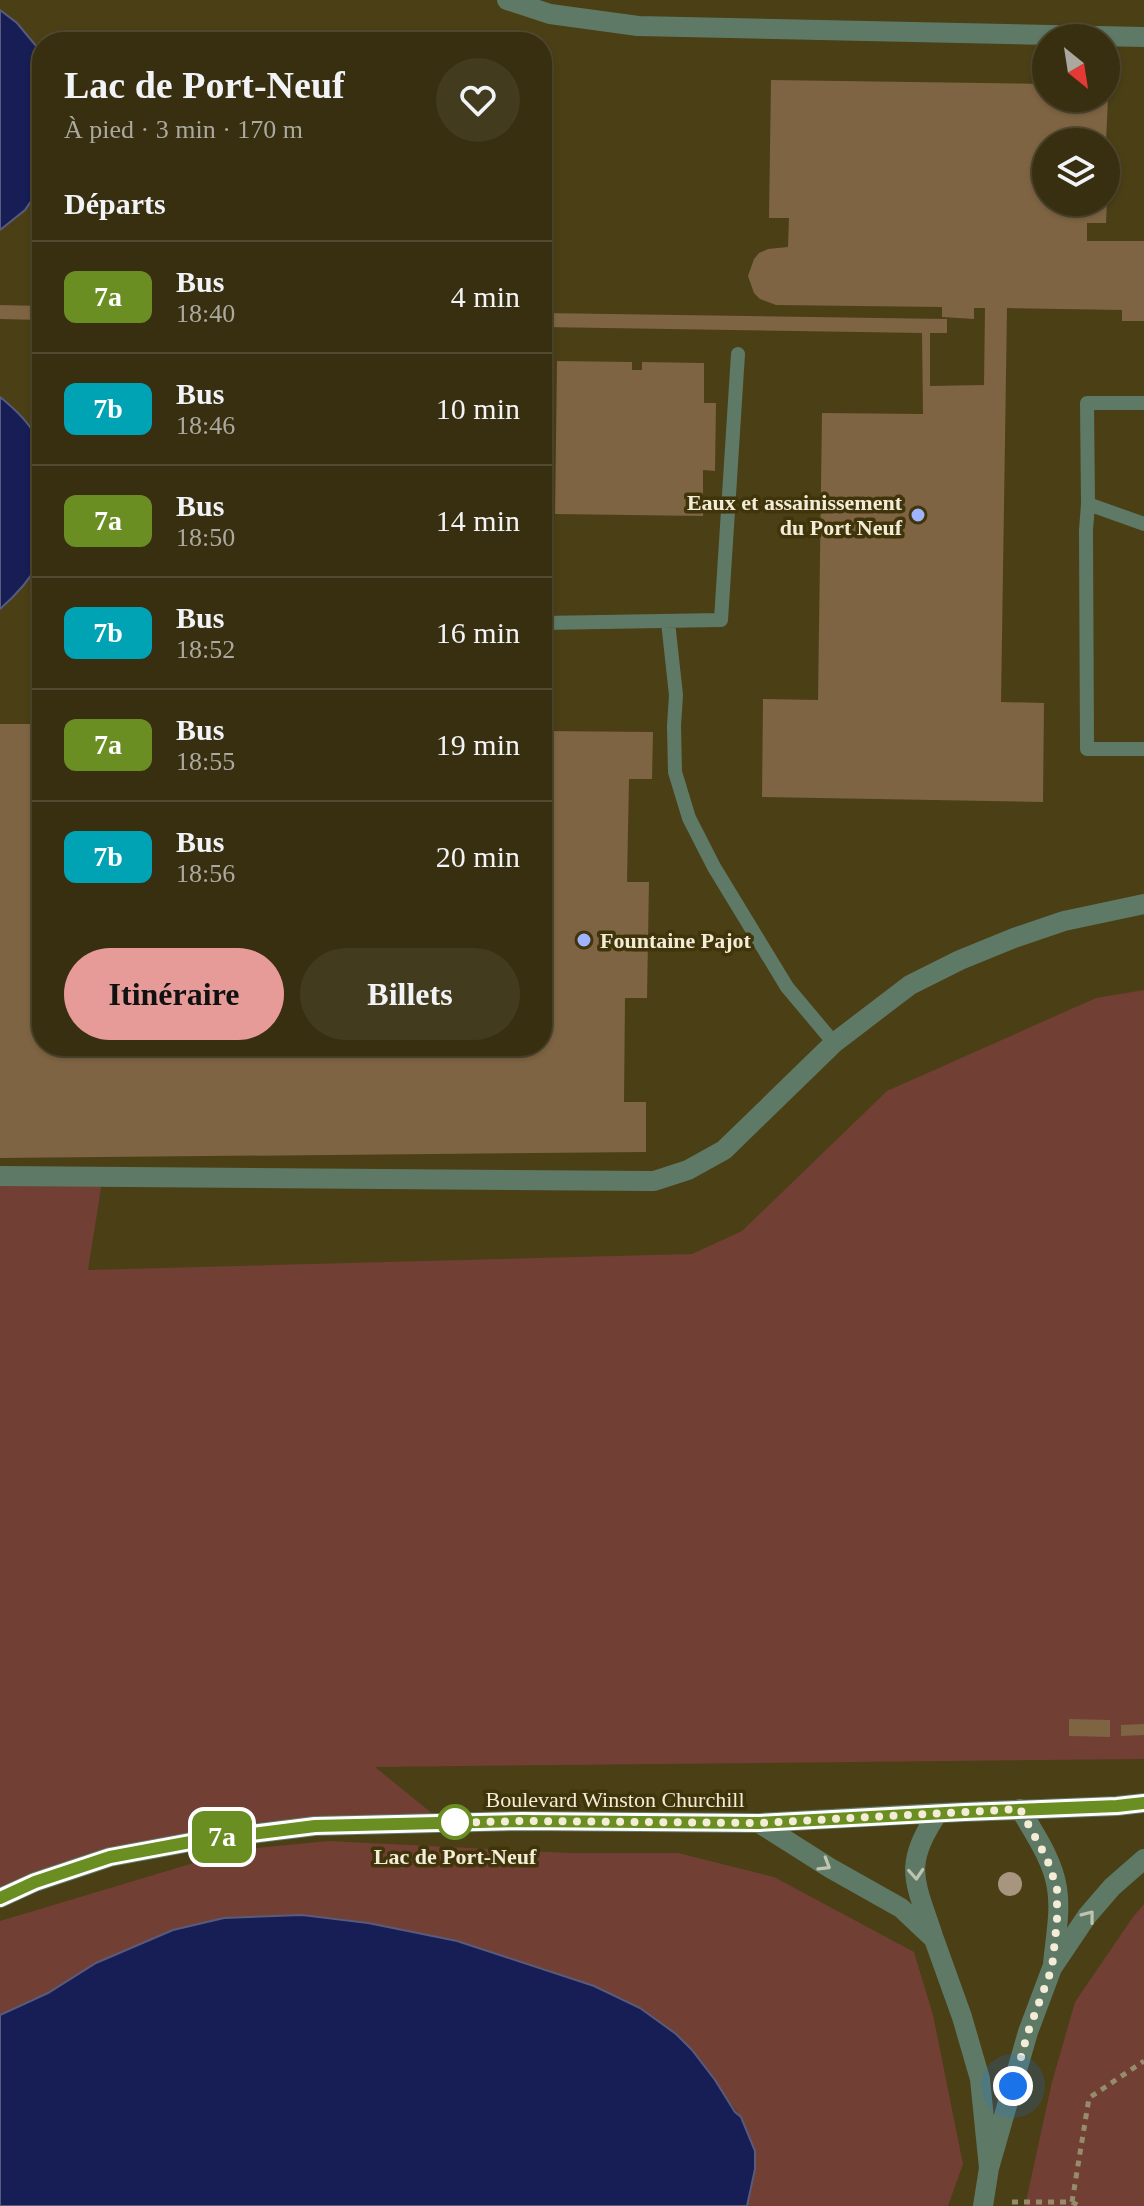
<!DOCTYPE html>
<html lang="fr">
<meta charset="utf-8">
<style>
body{margin:0;font-family:Georgia,serif;background:#433b1e;color:#f1f3f6;height:100vh;display:flex;flex-direction:column;font-size:30px;white-space:nowrap}
*{box-sizing:border-box;margin:0}
p{font-size:26px;color:#aba99f}
.icon{flex:none;width:44px;height:44px;fill:none;stroke:currentColor;stroke-width:2;stroke-linecap:round;stroke-linejoin:round}
.map{position:relative;flex:1;overflow:hidden}
.side{position:absolute;left:32px;top:32px;width:520px;height:1024px;display:flex;flex-direction:column;background:#382f10;border-radius:32px;box-shadow:0 2px 6px #0004,0 0 0 2px #524a30}
.side>*{flex:none}
.badge{padding:0 16px;border-radius:12px;font-size:28px;line-height:52px}
.needle{width:52px;rotate:150deg}
.fabs{position:absolute;left:1032px;top:24px;display:grid;gap:16px}
.fabs a{display:grid;place-items:center;width:88px;height:88px;border-radius:50%;background:#382f10;box-shadow:0 2px 6px #0004,0 0 0 2px #524a30;font-size:40px}
.you{position:absolute;width:40px;height:40px;margin:-20px;border:6px solid #fff;border-radius:50%;background:#1a73e8;box-shadow:0 0 0 12px #1a73e833}
.map>.badge{position:absolute;translate:-50% -50%;box-shadow:0 0 0 4px #fff}
h2{padding:0 32px;font-size:30px;line-height:72px}
.round{display:grid;place-items:center;flex:none;width:84px;height:84px;border-radius:42px;background:#433b1e}
.headline{display:flex;align-items:center;justify-content:space-between;height:136px;padding:0 32px}
h1{font-size:38px;font-weight:700;line-height:60px}
.primary-button{display:flex;gap:16px;margin-top:auto;padding:16px 32px}
.primary-button a{flex:1;height:92px;border-radius:48px;background:#e69b98;color:#111;font-size:32px;font-weight:700;line-height:92px;text-align:center}
.primary-button a+a{background:#433b1e;color:#f1f3f6}
ul{padding:0;list-style:none}
li{display:flex;align-items:center;gap:24px;height:112px;padding:0 32px;border-top:2px solid #524a30}
li div{flex:1}
li b{display:block;font-size:30px}
li em{font-style:normal}
li .badge{min-width:88px;font-weight:700;text-align:center}
.map>svg:first-child{display:block}
</style>
<div class="map">
<svg width="1144" height="2206" viewBox="0 0 1144 2206">
<rect width="100%" height="100%" fill="#4b3f16"/>
<path fill="#713f34" d="M 1144,990 L 1144,1759 L 375,1767 L 444,1823 L 196,1841 L 0,1898 L 0,1183 L 102,1182 L 88,1270 L 692,1254 L 742,1231 L 887,1091 L 1096,998 Z
M 328,1841 L 570,1853 L 678,1853 L 774,1877 L 914,1952 L 933,2015 L 963,2164 L 948,2206 L 745,2206 L 741,2117 L 692,2050 L 480,1949 L 344,1919 L 302,1915 L 224,1918 L 173,1930 L 96,1963 L 48,1993 L 0,2015 L 0,1921 L 237,1850 Z
M 1144,1904 L 1144,2206 L 1025,2206 L 1052,2082 L 1075,2002 L 1133,1917 Z"/>
<path fill="#171d55" stroke="#595b7c" stroke-width="2" d="M 0,10 L 17,23 L 42,53 L 42,185 L 25,210 L 0,230 Z
M 0,397 C 16,410 31,424 40,444 C 44,454 44,553 40,561 C 30,580 16,595 0,609 Z
M 302,1915 L 368,1923 L 457,1941 L 594,1986 L 640,2008 L 676,2034 L 692,2050 L 715,2080 L 735,2112 L 741,2117 L 755,2151 L 755,2169 L 747,2206 L 0,2206 L 0,2015 L 48,1993 L 96,1963 L 173,1930 L 224,1918 Z"/>
<path fill="#7e6442" d="M 771,80 L 1046,84 L 1046,98 L 1108,98 L 1106,142 L 1046,142 L 1046,202 L 1107,202 L 1106,223 L 1087,223 L 1087,241 L 1144,241 L 1144,321 L 1122,321 L 1122,310 L 1007,308 L 1001,702 L 1044,703 L 1043,802 L 762,797 L 763,699 L 818,700 L 822,413 L 923,414 L 922,333 L 542,327 L 542,313 L 947,319 L 947,333 L 930,333 L 930,386 L 984,385 L 985,308 L 974,308 L 974,319 L 942,317 L 942,307 L 776,305 L 760,299 L 754,293 L 748,276 L 754,259 L 759,253 L 768,249 L 788,247 L 789,218 L 769,218 Z
M 0,305 L 42,306 L 42,320 L 0,319 Z
M 557,361 L 632,362 L 632,370 L 642,370 L 642,362 L 704,363 L 704,403 L 716,403 L 715,471 L 703,470 L 703,516 L 555,514 Z
M 0,724 L 42,724 L 42,1046 L 542,1046 L 542,731 L 653,732 L 652,779 L 629,779 L 627,882 L 649,882 L 647,998 L 625,998 L 624,1102 L 646,1102 L 646,1152 L 0,1158 Z
M 1069,1719 L 1110,1720 L 1110,1737 L 1069,1736 Z
M 1144,1724 L 1144,1735 L 1121,1736 L 1121,1725 Z"/>
<g fill="none" stroke-linecap="round" stroke-linejoin="round">
<path stroke="#968c6c" stroke-width="5" stroke-dasharray="6 6" stroke-linecap="butt" d="M 1012,2202 L 1072,2202 L 1089,2098 L 1144,2061
M 1072,2202 L 1079,2206"/>
<path stroke="#5e7a66" stroke-width="14" d="M 1144,403 L 1087,403 L 1088,504 L 1086,530 L 1087,749 L 1144,749
M 1088,504 L 1144,524
M 668,622 L 676,695 L 674,726 L 675,772 L 689,818 L 714,867 L 787,987 L 834,1043
M 542,623 L 721,620 L 738,354"/>
<path stroke="#5e7a66" stroke-width="20" d="M 507,0 L 550,14 L 638,26 L 1144,37
M 0,1176 L 654,1181 L 688,1170 L 724,1150 L 834,1043 L 910,985 L 960,960 L 1014,938 L 1064,921 L 1144,904"/>
<path stroke="#5e7a66" stroke-width="20" d="M 1020,1809 C 1034,1833 1053,1860 1057,1888 C 1061,1912 1055,1940 1053,1964
M 759,1823 L 830,1868 L 901,1908 L 934,1939 L 962,2017 L 980,2079 L 989,2168
M 0,1898 L 35,1882 L 110,1857 L 196,1841 L 315,1826 L 522,1821 L 759,1823 L 938,1813 L 1117,1806 L 1144,1803
M 933,1936 C 915,1881 902,1865 938,1813
M 983,2206 L 989,2168 L 1028,2032 L 1052,1968 L 1087,1916 L 1112,1887 L 1144,1859"/>
</g>
<circle fill="#a79580" cx="1010" cy="1884" r="12"/>
<defs><path id="oneway-chevron" d="M-2-3.5L2.5 0L-2 3.5" fill="none" stroke-width="1.6" stroke-linecap="round" stroke-linejoin="round" transform="scale(2)"/></defs>
<g stroke="#bfc4af">
<use href="#oneway-chevron" transform="translate(825 1865) rotate(31)"/>
<use href="#oneway-chevron" transform="translate(916 1874) rotate(86)"/>
<use href="#oneway-chevron" transform="translate(1089 1916) rotate(-52)"/>
</g>
<g fill="none" stroke-linecap="round" stroke-linejoin="round">
<defs>
<path id="line" d="M 0,1898 L 35,1882 L 110,1857 L 196,1841 L 315,1826 L 522,1821 L 759,1823 L 965,1812 L 1117,1806 L 1144,1803"/>
</defs>
<use href="#line" stroke="#fff" stroke-width="18"/>
<use href="#line" stroke="#6b8e23" stroke-width="12"/>
<path stroke="#f3ecd6" stroke-width="8" stroke-dasharray="0 14.4" d="M 455,1822 L 444,1823 L 522,1821 L 759,1823 L 1020,1809 L 1047,1859 L 1057,1888 L 1057,1921 L 1052,1968 L 1028,2032 L 1013,2086"/>
</g>
<g fill="#a0b3fd" stroke="#40340a" stroke-width="3">
<circle cx="918" cy="515" r="8"/>
<circle cx="584" cy="940" r="8"/>
</g>
<circle fill="#fff" stroke="#6b8e23" stroke-width="4" cx="455" cy="1822" r="16"/>
<g text-anchor="middle" dominant-baseline="central" stroke-width="7" stroke-linejoin="round" paint-order="stroke">
<g font-size="22" font-weight="bold" fill="#f3ecd6" stroke="#40340a" text-anchor="end">
<text x="902" y="502">Eaux et assainissement<tspan x="902" dy="25">du Port Neuf</tspan></text>
<text x="600" y="940" text-anchor="start">Fountaine Pajot</text>
</g>
<g font-size="22" fill="#f3ecd6" stroke="#40340a">
<text x="615" y="1799">Boulevard Winston Churchill</text>
</g>
<g font-size="22" font-weight="bold" fill="#f3ecd6" stroke="#40340a">
<text x="455" y="1856">Lac de Port-Neuf</text>
</g>
</g>
</svg>
<div class="fabs">
<a><svg class="needle" viewBox="-14 -14 28 28"><path d="M0-13l5 13h-10z" fill="#e53935"/><path d="M0 13l5-13h-10z" fill="#aba99f"/></svg></a>
<a><svg class="icon" aria-label="layers" viewBox="0 0 24 24"><path d="M12 4l9 5-9 5-9-5zM3 14l9 5 9-5"/></svg></a>
</div>
<div class="you" style="left:1013px;top:2086px"></div>
<b class="badge" style="left:222px;top:1837px;background:#6b8e23;color:#fff">7a</b>
<section class="side">
<div class="headline"><div><h1>Lac de Port-Neuf</h1><p>À pied · 3 min · 170 m</p></div><a class="round"><svg class="icon" aria-label="heart" viewBox="0 0 24 24"><path d="M12 20l-8-8c-3-5 5-10 8-4 3-6 11-1 8 4z"/></svg></a></div>
<h2>Départs</h2>
<ul>
<li><span class="badge" style="background:#6b8e23;color:#fff">7a</span><div><b>Bus</b><p>18:40</p></div><em>4 min</em></li>
<li><span class="badge" style="background:#00a3b4;color:#fff">7b</span><div><b>Bus</b><p>18:46</p></div><em>10 min</em></li>
<li><span class="badge" style="background:#6b8e23;color:#fff">7a</span><div><b>Bus</b><p>18:50</p></div><em>14 min</em></li>
<li><span class="badge" style="background:#00a3b4;color:#fff">7b</span><div><b>Bus</b><p>18:52</p></div><em>16 min</em></li>
<li><span class="badge" style="background:#6b8e23;color:#fff">7a</span><div><b>Bus</b><p>18:55</p></div><em>19 min</em></li>
<li><span class="badge" style="background:#00a3b4;color:#fff">7b</span><div><b>Bus</b><p>18:56</p></div><em>20 min</em></li>
</ul>
<div class="primary-button"><a>Itinéraire</a><a>Billets</a></div>
</section>
</div>
